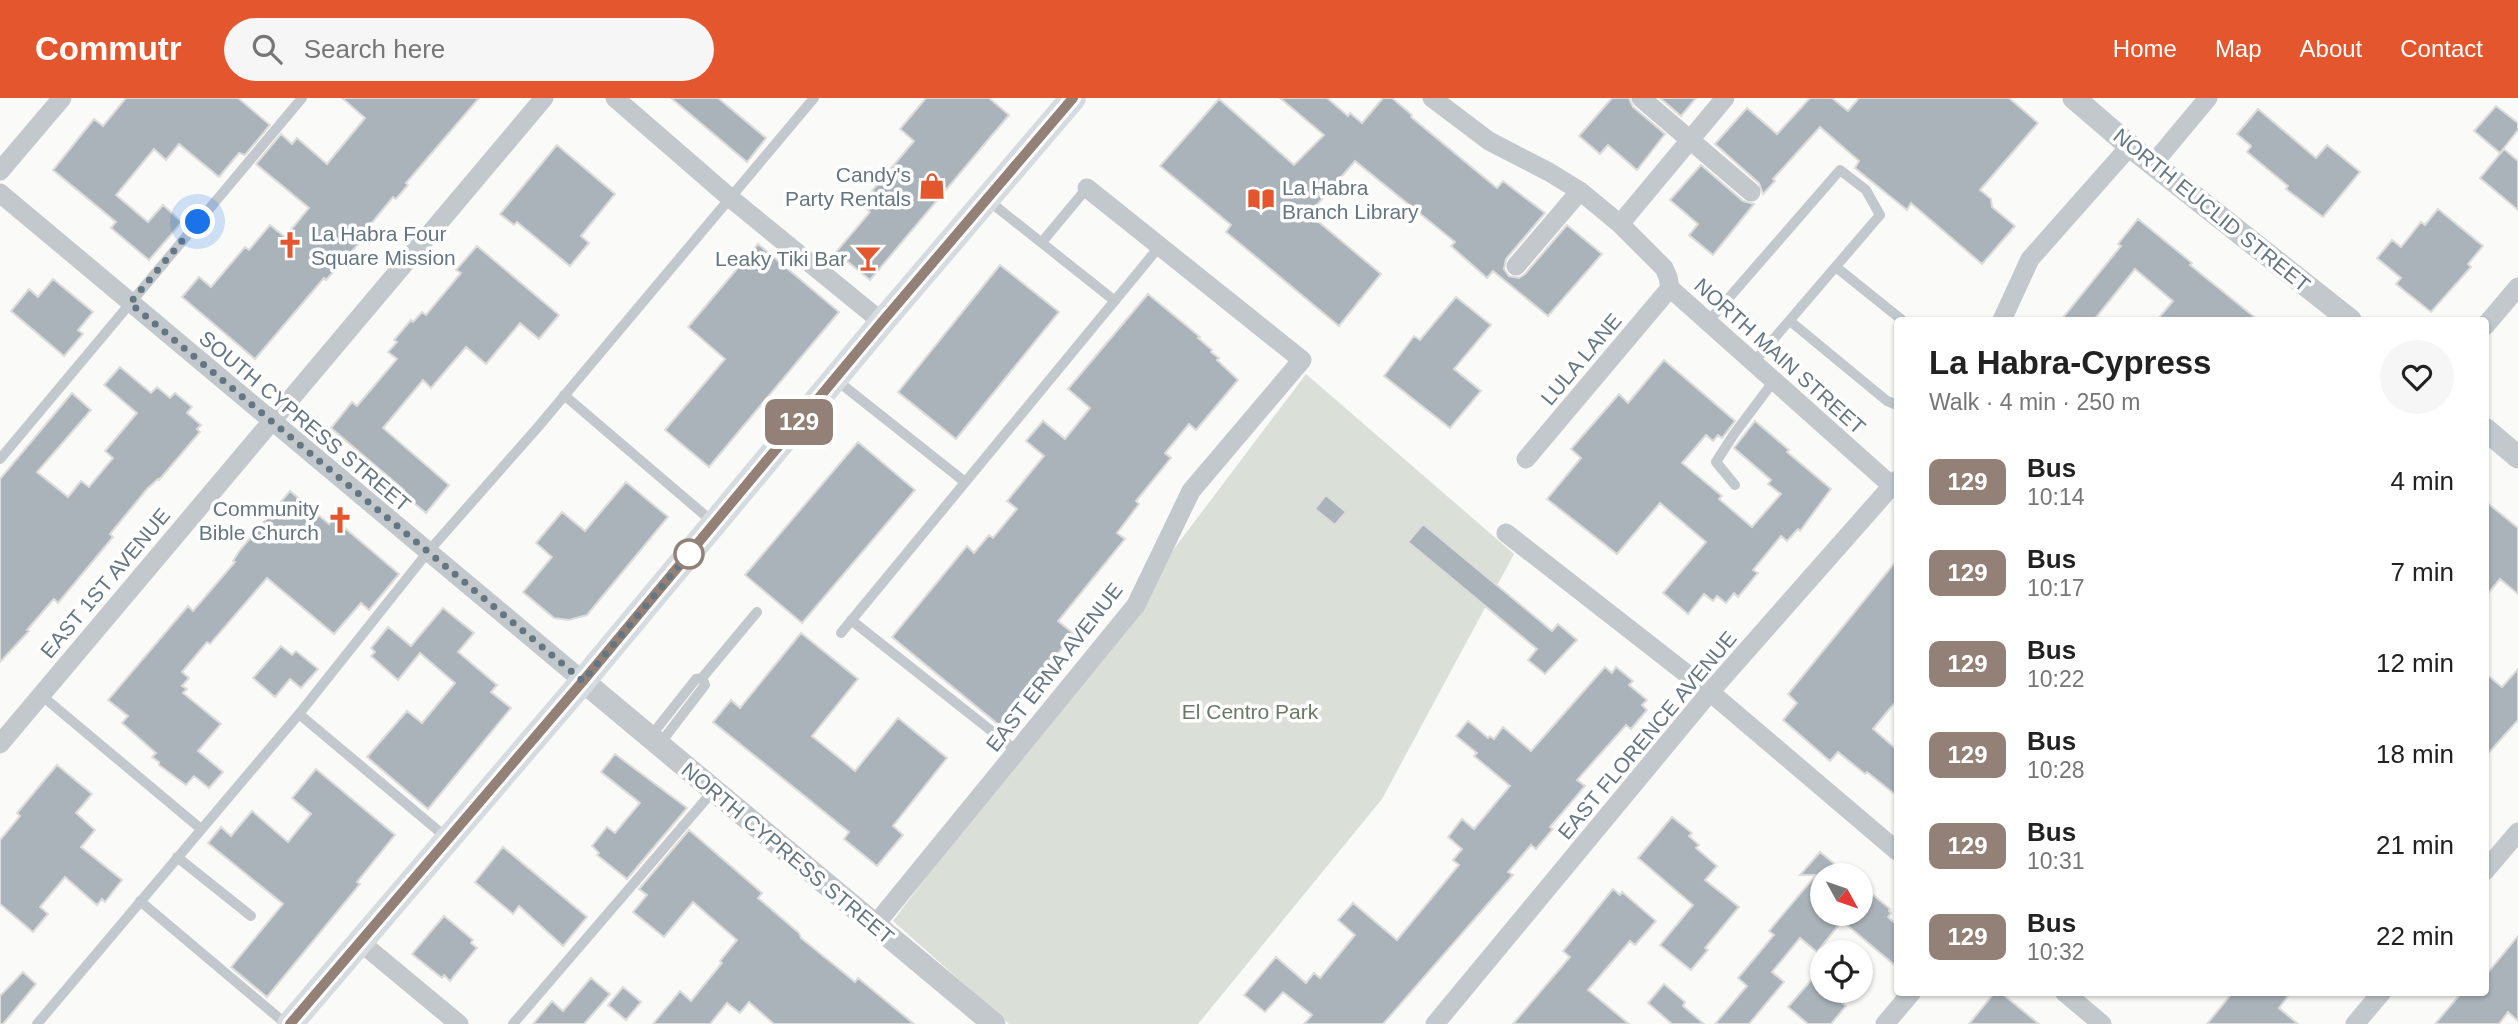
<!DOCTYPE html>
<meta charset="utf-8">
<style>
body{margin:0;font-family:Helvetica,sans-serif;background:#f6f6f6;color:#222;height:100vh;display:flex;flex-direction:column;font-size:26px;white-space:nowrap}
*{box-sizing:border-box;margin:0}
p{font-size:23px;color:#767676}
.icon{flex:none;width:38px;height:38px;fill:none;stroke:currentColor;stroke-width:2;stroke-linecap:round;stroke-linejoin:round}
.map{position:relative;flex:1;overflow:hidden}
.details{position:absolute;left:1894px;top:219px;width:595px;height:679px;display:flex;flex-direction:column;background:#fff;border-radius:7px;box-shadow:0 2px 5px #0004}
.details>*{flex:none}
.badge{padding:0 14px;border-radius:10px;font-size:24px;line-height:46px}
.needle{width:46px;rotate:130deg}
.fabs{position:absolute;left:1810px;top:765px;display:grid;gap:14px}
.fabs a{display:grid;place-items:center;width:63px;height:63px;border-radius:50%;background:#fff;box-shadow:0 2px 5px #0004;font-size:35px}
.you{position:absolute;width:35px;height:35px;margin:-18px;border:5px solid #fff;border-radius:50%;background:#1a73e8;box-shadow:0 0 0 10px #1a73e833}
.map>.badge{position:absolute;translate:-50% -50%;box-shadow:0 0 0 4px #fff}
.round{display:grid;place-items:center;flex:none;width:74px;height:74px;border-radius:37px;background:#f6f6f6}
.overview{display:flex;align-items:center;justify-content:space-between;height:119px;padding:0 35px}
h1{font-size:33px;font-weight:700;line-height:52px}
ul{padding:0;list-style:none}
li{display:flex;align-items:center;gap:21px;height:91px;padding:0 35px}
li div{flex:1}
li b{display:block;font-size:26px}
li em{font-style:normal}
li .badge{min-width:77px;font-weight:700;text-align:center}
header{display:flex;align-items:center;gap:42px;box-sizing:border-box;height:98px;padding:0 35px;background:#e4572e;color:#fff}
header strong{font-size:33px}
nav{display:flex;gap:38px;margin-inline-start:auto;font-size:24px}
.search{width:490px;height:63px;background:#f6f6f6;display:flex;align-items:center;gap:18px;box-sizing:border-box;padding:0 24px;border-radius:38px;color:#767676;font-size:26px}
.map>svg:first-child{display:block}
</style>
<header>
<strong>Commutr</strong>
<div class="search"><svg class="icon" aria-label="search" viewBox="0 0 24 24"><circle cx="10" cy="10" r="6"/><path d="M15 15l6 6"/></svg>Search here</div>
<nav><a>Home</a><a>Map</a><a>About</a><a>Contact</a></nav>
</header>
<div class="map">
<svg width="2518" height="926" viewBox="0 0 2518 926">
<rect width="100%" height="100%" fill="#fafaf8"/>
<path fill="#dadfd7" d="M 1306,276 L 1514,456 L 1382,701 L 1198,926 L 1009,926 L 893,823 Z"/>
<path fill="#aab3b9" stroke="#dcdcda" stroke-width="2" d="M 126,0 L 238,0 L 270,27 L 245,57 L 239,55 L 219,79 L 179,46 L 166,62 L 154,51 L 116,97 L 148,124 L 163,107 L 182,124 L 149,162 L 111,130 L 116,124 L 53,72 L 94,21 L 103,28 Z
M 342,0 L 479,0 L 406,85 L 408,87 L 396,101 L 393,99 L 370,127 L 372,129 L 361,143 L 326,182 L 324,180 L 255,261 L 182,199 L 199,179 L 211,189 L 245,149 L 249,152 L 270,127 L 285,139 L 309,110 L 256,66 L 281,36 L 292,46 L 297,40 L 327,66 L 365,20 Z
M 671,0 L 718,0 L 766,40 L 747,64 Z
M 926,0 L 989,0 L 1009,17 L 870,182 L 836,154 L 870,114 L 861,106 L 914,43 L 900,31 Z
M 1280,0 L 1327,0 L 1348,18 L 1350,15 L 1362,25 L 1383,0 L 1392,0 L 1412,17 L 1411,19 L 1497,90 L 1503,83 L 1545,115 L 1506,161 L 1504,171 L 1509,178 L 1519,180 L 1525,176 L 1567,127 L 1602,156 L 1548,218 L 1493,173 L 1487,180 L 1451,148 L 1455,144 L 1355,63 L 1309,116 L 1381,176 L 1339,228 L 1226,134 L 1231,127 L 1160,68 L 1219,1 L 1294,67 L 1324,37 Z
M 1612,0 L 1629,0 L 1633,9 L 1665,36 L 1637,72 L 1608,47 L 1600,56 L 1579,38 Z
M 1660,0 L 1696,0 L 1681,18 Z
M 1810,0 L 1832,0 L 1848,13 L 1859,0 L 2009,0 L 2038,25 L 1980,92 L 1991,101 L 1992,109 L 2015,128 L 1982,166 L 1911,105 L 1907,112 L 1855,70 L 1859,63 L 1820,29 L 1773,81 L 1775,83 L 1763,96 L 1759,85 L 1715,46 L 1747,10 L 1777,36 Z
M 2496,8 L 2518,25 L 2518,32 L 2500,55 L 2474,33 Z
M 2258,11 L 2316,60 L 2327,47 L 2360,74 L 2323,119 L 2286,91 L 2288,88 L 2247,54 L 2251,48 L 2237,36 Z
M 557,47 L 615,96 L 581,138 L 589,145 L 570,168 L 517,124 L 514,127 L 500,116 Z
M 2504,51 L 2518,63 L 2518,112 L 2480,80 Z
M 1701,67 L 1743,103 L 1754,106 L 1713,157 L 1689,137 L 1698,126 L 1670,102 Z
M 2438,111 L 2483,148 L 2468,166 L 2471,169 L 2431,214 L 2396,186 L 2401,180 L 2377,160 L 2392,142 L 2401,149 L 2421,124 L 2425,127 Z
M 2138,121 L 2192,165 L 2190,167 L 2258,222 L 2157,222 L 2173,203 L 2135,171 L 2094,222 L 2061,222 L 2121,148 L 2118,146 Z
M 758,146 L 839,214 L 709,369 L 665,332 L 725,261 L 688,229 Z
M 477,148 L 559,217 L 539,241 L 520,225 L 486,266 L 466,249 L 431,290 L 423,282 L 383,330 L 449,387 L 426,415 L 402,395 L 404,392 L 331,330 L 352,304 L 357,308 L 397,261 L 388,254 L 397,244 L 394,242 L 411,222 L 413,224 L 422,214 L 426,217 L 461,175 L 456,172 Z
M 1000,167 L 1059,214 L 956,341 L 898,294 Z
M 53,181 L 93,214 L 78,232 L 83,236 L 64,258 L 11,213 L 29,191 L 38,199 Z
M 1148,196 L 1200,239 L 1198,240 L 1212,252 L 1211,254 L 1219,260 L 1217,262 L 1238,282 L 1196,332 L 1189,326 L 1165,355 L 1171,360 L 1136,403 L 1139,406 L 1117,435 L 1125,441 L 1058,523 L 1074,536 L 999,627 L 892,539 L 967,448 L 974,455 L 989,437 L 993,440 L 1017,411 L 1007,403 L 1044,358 L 1026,343 L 1043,323 L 1065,341 L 1090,310 L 1068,291 Z
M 1456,199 L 1491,227 L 1454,271 L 1481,293 L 1450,330 L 1384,278 L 1414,238 L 1420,242 Z
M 1664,262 L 1735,323 L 1722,340 L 1718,337 L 1713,343 L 1706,337 L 1682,365 L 1722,398 L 1719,401 L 1752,429 L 1781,396 L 1768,386 L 1771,382 L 1734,350 L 1755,323 L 1789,352 L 1787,354 L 1831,391 L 1800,433 L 1798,431 L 1787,443 L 1781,438 L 1753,472 L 1758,475 L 1738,499 L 1734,495 L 1726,505 L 1717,498 L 1713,503 L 1704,496 L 1688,516 L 1663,495 L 1706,444 L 1660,405 L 1617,456 L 1547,401 L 1581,360 L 1571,351 L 1619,296 L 1628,305 Z
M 120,269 L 151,295 L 157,289 L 170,300 L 175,295 L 192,309 L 187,315 L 201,327 L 197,331 L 200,334 L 159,382 L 158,381 L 147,391 L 110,436 L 113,439 L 58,505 L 54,501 L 52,503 L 27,532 L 29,533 L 0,564 L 0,381 L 72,295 L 91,312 L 37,374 L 68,399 L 81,383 L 89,389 L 113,360 L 105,353 L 137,315 L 104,287 Z
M 858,344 L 915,392 L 802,525 L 745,477 Z
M 626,384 L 668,419 L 587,517 L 569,522 L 554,520 L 523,494 L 552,459 L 536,445 L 562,414 L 585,433 Z
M 290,393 L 329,426 L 333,420 L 399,476 L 369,512 L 361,505 L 334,536 L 267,480 L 210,546 L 207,544 L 182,574 L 189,580 L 182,588 L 187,591 L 183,595 L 221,626 L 198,653 L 223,674 L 209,690 L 194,678 L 186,687 L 159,667 L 159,664 L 152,659 L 156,655 L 122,625 L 128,618 L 108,602 L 188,508 L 193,513 L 235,464 L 233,463 L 240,452 Z
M 1326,397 L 1346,414 L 1335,427 L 1315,411 Z
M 2485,403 L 2518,430 L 2518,496 L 2500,481 L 2485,499 Z
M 1423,426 L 1552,533 L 1558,526 L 1577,542 L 1545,576 L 1528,562 L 1537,551 L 1408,444 Z
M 1897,462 L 1897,602 L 1873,631 L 1897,652 L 1897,698 L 1867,674 L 1865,676 L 1838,654 L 1830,663 L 1783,622 L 1797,605 L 1788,596 Z
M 443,510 L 474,535 L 458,554 L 497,587 L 491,594 L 511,610 L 428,711 L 367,659 L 407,613 L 422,625 L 455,585 L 420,555 L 398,582 L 371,558 L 375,554 L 371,550 L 388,529 L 411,548 Z
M 801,535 L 858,581 L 812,638 L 855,673 L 898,620 L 947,660 L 893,728 L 903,737 L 877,768 L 844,741 L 849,734 L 713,624 L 731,602 L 740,610 Z
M 281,548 L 292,557 L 296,553 L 318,571 L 301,590 L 290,581 L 275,599 L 253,580 Z
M 1605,569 L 1612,575 L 1616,569 L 1633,583 L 1629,587 L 1647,602 L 1642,607 L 1647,612 L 1631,631 L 1626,627 L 1577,682 L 1585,688 L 1550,729 L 1553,731 L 1536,751 L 1531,747 L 1508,774 L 1513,777 L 1383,926 L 1304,926 L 1312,917 L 1283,894 L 1265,914 L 1244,897 L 1276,859 L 1306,885 L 1314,875 L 1320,880 L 1355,837 L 1338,822 L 1353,805 L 1397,842 L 1459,767 L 1453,762 L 1462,751 L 1448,739 L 1462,721 L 1474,731 L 1510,688 L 1474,658 L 1477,655 L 1456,638 L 1468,623 L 1488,640 L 1490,638 L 1494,641 L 1503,629 L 1531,653 Z
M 2518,571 L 2518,622 L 2485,659 L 2485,575 L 2502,589 Z
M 615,656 L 687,710 L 627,781 L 597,757 L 599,755 L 592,748 L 607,729 L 615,735 L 640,705 L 601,674 Z
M 57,667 L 92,696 L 76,715 L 95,732 L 81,749 L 122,782 L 105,804 L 102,801 L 97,807 L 65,779 L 40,809 L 48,816 L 33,834 L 0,806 L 0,742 L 20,718 L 17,715 Z
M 316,671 L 395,737 L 357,784 L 360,786 L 267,899 L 231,869 L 283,806 L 208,745 L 221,729 L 231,738 L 252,713 L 288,744 L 311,716 L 292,700 Z
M 1672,719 L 1692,735 L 1689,738 L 1699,747 L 1696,750 L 1717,768 L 1705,782 L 1739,809 L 1705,850 L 1708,852 L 1691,872 L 1660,847 L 1693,807 L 1638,760 Z
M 689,732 L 762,795 L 758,800 L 799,835 L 801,840 L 855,884 L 858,880 L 914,926 L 774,926 L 749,904 L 740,915 L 727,905 L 710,926 L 653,926 L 680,893 L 691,903 L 722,865 L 720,863 L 737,842 L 693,804 L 664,839 L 633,814 L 647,797 L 639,791 Z
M 503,749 L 587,819 L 563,848 L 519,808 L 513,816 L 475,784 Z
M 1820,754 L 1848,777 L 1822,777 L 1822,816 L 1860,816 L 1860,786 L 1890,811 L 1889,813 L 1891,815 L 1888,819 L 1897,827 L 1897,869 L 1842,823 L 1817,854 L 1800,840 L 1772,874 L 1784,884 L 1749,926 L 1715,926 L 1747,888 L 1738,880 L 1774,837 L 1769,833 L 1816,777 L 1800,777 Z
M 1613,791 L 1620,797 L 1622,794 L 1656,823 L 1635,847 L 1630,843 L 1588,892 L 1629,926 L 1513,926 L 1570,859 L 1563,853 Z
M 444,818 L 473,842 L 471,845 L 477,850 L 450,883 L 444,877 L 442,880 L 412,856 Z
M 2518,838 L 2518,923 L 2508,914 L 2499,926 L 2435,926 L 2462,894 L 2485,894 L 2485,878 Z
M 23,874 L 36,886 L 3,926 L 0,926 L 0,898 Z
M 591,880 L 610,896 L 584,926 L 533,926 L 552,903 L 563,913 Z
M 1813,880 L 1822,888 L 1822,892 L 1848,892 L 1840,903 L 1846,908 L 1831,926 L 1808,926 L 1788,909 Z
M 1664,886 L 1685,904 L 1683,908 L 1704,926 L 1672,926 L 1648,905 Z
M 623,889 L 641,904 L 626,922 L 608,907 Z
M 1995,894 L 2000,894 L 2039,926 L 1969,926 Z
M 2233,894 L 2291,894 L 2279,910 L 2298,926 L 2207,926 Z"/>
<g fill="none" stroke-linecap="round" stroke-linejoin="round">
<path stroke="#c3c8cc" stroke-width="10" d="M 989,103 L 1115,203
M 1042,144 L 1087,90
M 1836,169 L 1902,222
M 1790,223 L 1887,303 L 1897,307
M 1707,225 L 1840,72 L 1866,92 L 1880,117 L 1753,265
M 835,281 L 965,384
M 564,297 L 714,425
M 0,361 L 302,0
M 1735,387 L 1716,364 L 1734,336 L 1773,284
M 851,522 L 1017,653
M 841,535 L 1159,149
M 41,597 L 201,731
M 299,616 L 447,740
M 650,639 L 696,581 L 702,580 L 757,514
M 659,647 L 705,587 L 702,580
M 177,759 L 251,818
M 140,803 L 286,926
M 37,926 L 299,616 L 427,455 L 538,329 L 814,0
M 513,926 L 713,693"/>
<path stroke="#c3c8cc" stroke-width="19" d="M 615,0 L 729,99 L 882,224
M 1432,0 L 1489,43 L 1549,74 L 1580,93 L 1620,126 L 1664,170 L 1668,179 L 1670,190
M 1641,0 L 1751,94
M 2153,66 L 2208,0
M 0,73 L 62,0
M 0,95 L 583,583
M 1620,126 L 1725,0
M 1516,168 L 1580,93
M 1670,190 L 1892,388
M 2002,222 L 2030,161 L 2130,48
M 2485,228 L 2518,189
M 1526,361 L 1670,190
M 1506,435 L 1710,594 L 1897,753
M 0,646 L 544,0
M 2485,773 L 2518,734
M 875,827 L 1136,507 L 1191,393 L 1302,262 L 1087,90
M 359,843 L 459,926
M 2064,894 L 2102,926
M 1435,926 L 1710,594 L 1897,382
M 1885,926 L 1912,894
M 2355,926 L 2382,894"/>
<path stroke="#c3c8cc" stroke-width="23" d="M 2074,0 L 2130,48 L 2350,222
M 2485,331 L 2518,359
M 583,583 L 994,926"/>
<path stroke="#d6dbdf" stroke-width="26" d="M 290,926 L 583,583 L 882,224 L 1073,0"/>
</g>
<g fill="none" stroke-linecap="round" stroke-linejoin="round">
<defs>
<path id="line" d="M 290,926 L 583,583 L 882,224 L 1073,0"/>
</defs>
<use href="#line" stroke="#fff" stroke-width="16"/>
<use href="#line" stroke="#938177" stroke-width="10"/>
<path stroke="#657683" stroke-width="7" stroke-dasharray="0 12.6" d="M 198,124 L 130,205 L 583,583 L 689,456"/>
</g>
<defs>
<symbol id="shop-bare" viewBox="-9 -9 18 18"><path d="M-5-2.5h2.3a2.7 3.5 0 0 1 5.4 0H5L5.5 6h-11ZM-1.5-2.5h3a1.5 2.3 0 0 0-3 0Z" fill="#e4572e" stroke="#fff" stroke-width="2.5" paint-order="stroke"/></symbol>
<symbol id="library-bare" viewBox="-9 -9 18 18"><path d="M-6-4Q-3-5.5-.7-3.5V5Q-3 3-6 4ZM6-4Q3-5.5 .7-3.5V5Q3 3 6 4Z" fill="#e4572e" stroke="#fff" stroke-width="2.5" paint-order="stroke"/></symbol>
<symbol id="church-bare" viewBox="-9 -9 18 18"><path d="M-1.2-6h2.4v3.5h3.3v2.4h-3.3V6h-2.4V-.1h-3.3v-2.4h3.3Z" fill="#e4572e" stroke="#fff" stroke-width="2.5" paint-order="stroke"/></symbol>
<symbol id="bar-bare" viewBox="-9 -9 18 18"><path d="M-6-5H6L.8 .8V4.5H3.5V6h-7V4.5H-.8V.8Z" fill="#e4572e" stroke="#fff" stroke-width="2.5" paint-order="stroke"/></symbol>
</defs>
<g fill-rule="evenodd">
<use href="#shop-bare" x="913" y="69" width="38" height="38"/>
<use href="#library-bare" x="1242" y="82" width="38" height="38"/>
<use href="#church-bare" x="271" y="128" width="38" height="38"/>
<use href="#bar-bare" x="849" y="141" width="38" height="38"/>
<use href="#church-bare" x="321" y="403" width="38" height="38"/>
</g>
<circle fill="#fff" stroke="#938177" stroke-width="3.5" cx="689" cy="456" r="14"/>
<g text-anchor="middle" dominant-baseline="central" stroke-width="7" stroke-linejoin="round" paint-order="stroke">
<g font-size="21" fill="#657683" stroke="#fff" text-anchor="end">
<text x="911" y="76">Candy's<tspan x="911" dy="24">Party Rentals</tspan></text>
<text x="1282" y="89" text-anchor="start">La Habra<tspan x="1282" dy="24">Branch Library</tspan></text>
<text x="311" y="135" text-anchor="start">La Habra Four<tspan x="311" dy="24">Square Mission</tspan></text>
<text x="847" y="160">Leaky Tiki Bar</text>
<text x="319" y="410">Community<tspan x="319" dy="24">Bible Church</tspan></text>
</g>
<g font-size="21" fill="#657683" stroke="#fff">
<text transform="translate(2212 112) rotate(39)">NORTH EUCLID STREET</text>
<text transform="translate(1780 258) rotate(42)">NORTH MAIN STREET</text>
<text transform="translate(1581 261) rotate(-50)">LULA LANE</text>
<text transform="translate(305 323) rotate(40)">SOUTH CYPRESS STREET</text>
<text transform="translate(105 485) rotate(-50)">EAST 1ST AVENUE</text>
<text transform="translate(1054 569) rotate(-52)">EAST ERNA AVENUE</text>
<text transform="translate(1647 637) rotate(-50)">EAST FLORENCE AVENUE</text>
<text transform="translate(788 755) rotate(40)">NORTH CYPRESS STREET</text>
</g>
<g font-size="21" fill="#687a64" stroke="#fff">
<text x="1250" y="613">El Centro Park</text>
</g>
</g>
</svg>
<div class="fabs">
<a><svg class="needle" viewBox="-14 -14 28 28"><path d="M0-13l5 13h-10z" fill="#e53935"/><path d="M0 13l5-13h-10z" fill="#767676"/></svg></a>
<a><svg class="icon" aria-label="locate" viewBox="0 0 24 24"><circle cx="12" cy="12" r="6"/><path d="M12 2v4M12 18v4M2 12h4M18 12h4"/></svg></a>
</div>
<div class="you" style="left:198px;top:124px"></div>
<b class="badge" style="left:799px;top:324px;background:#938177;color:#fff">129</b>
<section class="details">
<div class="overview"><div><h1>La Habra-Cypress</h1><p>Walk · 4 min · 250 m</p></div><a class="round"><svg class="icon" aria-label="heart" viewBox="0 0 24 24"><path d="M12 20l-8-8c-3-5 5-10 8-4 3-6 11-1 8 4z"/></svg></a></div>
<ul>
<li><span class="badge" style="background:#938177;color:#fff">129</span><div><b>Bus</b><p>10:14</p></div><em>4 min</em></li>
<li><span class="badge" style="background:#938177;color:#fff">129</span><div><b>Bus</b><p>10:17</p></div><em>7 min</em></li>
<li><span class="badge" style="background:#938177;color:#fff">129</span><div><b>Bus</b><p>10:22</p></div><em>12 min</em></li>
<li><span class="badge" style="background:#938177;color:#fff">129</span><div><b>Bus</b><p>10:28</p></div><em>18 min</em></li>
<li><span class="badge" style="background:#938177;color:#fff">129</span><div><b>Bus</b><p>10:31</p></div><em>21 min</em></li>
<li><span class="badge" style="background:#938177;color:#fff">129</span><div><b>Bus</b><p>10:32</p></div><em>22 min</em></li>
</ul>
</section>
</div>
